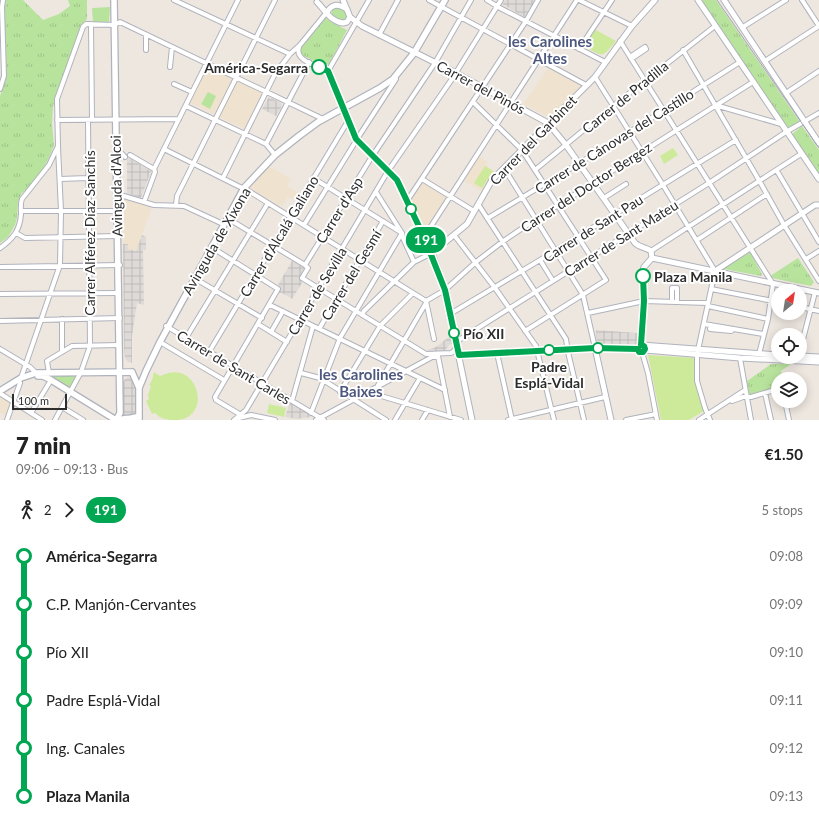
<!DOCTYPE html>
<meta charset="utf-8">
<style>
body{margin:0;font-family:Lato,sans-serif;background:#f6f6f6;color:#222;height:100vh;display:flex;flex-direction:column;font-size:15px;white-space:nowrap}
*{box-sizing:border-box;margin:0}
p{font-size:13px;color:#767676}
.icon{flex:none;width:22px;height:22px;fill:none;stroke:currentColor;stroke-width:2;stroke-linecap:round;stroke-linejoin:round}
.map{position:relative;height:420px;overflow:hidden}
.sheet{display:flex;flex-direction:column;background:#fff;flex:1}
.sheet>*{flex:none}
.badge{padding:0 8px;border-radius:13px;font-size:14px;line-height:26px}
.needle{width:26px;rotate:30deg}
.fabs{position:absolute;left:771px;top:284px;display:grid;gap:8px}
.fabs a{display:grid;place-items:center;width:36px;height:36px;border-radius:50%;background:#fff;box-shadow:0 2px 10px #0003;font-size:20px}
.scale{position:absolute;left:12px;bottom:10px;width:55px;box-sizing:border-box;padding-left:4px;border:2px solid #2d2d2d;border-top:0;font-size:11px;line-height:14px;white-space:nowrap;color:#2d2d2d;-webkit-text-stroke:3px #fff;paint-order:stroke}
.map>.badge{position:absolute;translate:-50% -50%;box-shadow:0 0 0 2px #fff}
.legs{display:flex;align-items:center;gap:6px;height:44px;padding:0 16px;font-size:13px}
.legs p{margin-inline-start:auto}
.head{display:flex;align-items:center;justify-content:space-between;height:68px;padding:0 16px}
h1{font-size:22px;font-weight:800;line-height:30px}
ul{padding:0 16px;list-style:none}
li{display:flex;align-items:center;gap:14px;height:48px;font-size:15px}
li i{display:grid;place-items:center;width:6px;height:100%;margin:0 5px;background:currentColor}
li i::after{content:'';width:10px;height:10px;margin:-5px;border:3px solid;border-radius:50%;background:#fff}
li p{margin-inline-start:auto}
li:first-child i{background:linear-gradient(#0000 50%,currentColor 0)}
li:last-child i{background:linear-gradient(currentColor 50%,#0000 0)}
.map>svg:first-child{display:block}
</style>
<div class="map">
<svg width="819" height="420" viewBox="0 0 819 420">
<defs>
<pattern id="grass-tufts" width="24" height="20" patternUnits="userSpaceOnUse"><rect width="24" height="20" fill="#b8e39d"/><path d="M3 7l-1-3M5 7V3M7 7l1-3M15 17l-1-3M17 17v-4M19 17l1-3" fill="none" stroke="#9ec388"/></pattern>
<pattern id="plaza-grid" width="8" height="8" patternUnits="userSpaceOnUse"><rect width="8" height="8" fill="#dedad7"/><path d="M0 4h8M4 0v8" fill="none" stroke="#bfbbb9"/></pattern>
</defs>
<rect width="100%" height="100%" fill="#eee7e0"/>
<path fill="#efe3d0" d="M 207,67 L 210,67 L 231,77 L 233,79 L 215,115 L 190,103 Z
M 549,67 L 581,84 L 581,86 L 550,118 L 523,104 Z
M 238,80 L 263,92 L 245,127 L 243,128 L 221,118 L 220,115 Z
M 479,156 L 488,162 L 486,165 L 496,172 L 489,180 L 482,192 L 463,180 Z
M 269,166 L 291,179 L 287,186 L 298,193 L 294,200 L 288,197 L 282,207 L 250,188 L 250,185 Z
M 423,183 L 446,198 L 426,228 L 424,228 L 410,201 Z
M 125,197 L 152,208 L 136,251 L 128,249 L 128,244 L 123,244 L 123,198 Z
M 0,399 L 3,399 L 9,403 L 10,405 L 6,415 L 0,413 Z"/>
<path fill="url(#grass-tufts)" d="M 6,0 L 23,0 L 43,20 L 59,14 L 70,6 L 68,0 L 87,0 L 87,19 L 81,25 L 53,106 L 52,124 L 54,145 L 49,158 L 43,169 L 33,183 L 21,194 L 18,202 L 17,218 L 15,225 L 8,237 L 0,243 L 0,96 L 6,80 L 4,15 Z
M 700,0 L 716,0 L 800,122 L 790,128 L 786,129 Z
M 110,7 L 109,22 L 93,22 L 92,8 Z
M 337,7 L 345,11 L 347,15 L 345,19 C 340,22 335,19 332,14 L 332,9 Z
M 325,17 L 331,22 L 347,30 L 329,64 L 322,65 L 304,56 L 301,53 L 301,48 Z
M 802,126 L 819,150 L 819,177 L 791,135 Z
M 747,251 L 750,252 L 762,274 L 761,276 L 724,269 L 723,267 Z
M 798,258 L 814,282 L 811,286 L 772,278 L 770,276 Z
M 771,364 L 791,364 L 781,371 L 783,379 L 778,379 L 778,387 L 749,395 L 747,381 Z
M 47,375 L 75,375 L 76,379 L 69,389 Z"/>
<path fill="#b8e39d" d="M 208,92 L 216,96 L 210,109 L 201,104 Z"/>
<path fill="#ccea99" d="M 594,29 L 616,41 C 602,58 604,57 585,47 L 584,44 Z
M 673,148 L 678,155 L 664,164 L 660,156 Z
M 485,166 L 493,171 L 482,188 L 474,183 Z
M 648,355 L 695,358 L 696,381 L 704,411 L 689,420 L 661,420 Z
M 154,372 L 160,376 C 199,356 214,420 175,420 C 166,420 161,419 155,413 L 152,414 L 146,401 L 149,399 L 148,395 L 151,386 L 149,385 L 152,380 Z
M 269,404 L 286,408 L 284,417 L 267,413 Z"/>
<path fill="url(#plaza-grid)" d="M 505,0 L 536,0 L 526,18 L 502,4 Z
M 269,97 L 281,103 L 282,106 L 276,116 L 262,109 Z
M 129,158 L 151,171 L 141,198 L 127,194 L 127,160 Z
M 142,235 L 146,237 L 146,250 L 143,250 L 144,305 L 137,303 L 132,336 L 132,363 L 128,362 L 125,358 L 124,348 L 123,244 L 128,244 L 128,249 L 136,251 Z
M 293,259 L 305,268 L 301,277 L 302,283 L 292,299 L 282,293 L 279,293 L 280,291 L 278,285 Z
M 596,330 L 637,333 L 637,344 L 635,346 L 597,344 Z
M 450,336 L 454,338 L 453,343 L 450,344 L 443,353 L 430,352 L 428,350 L 436,347 Z
M 128,377 L 134,378 L 136,385 L 136,410 L 135,415 L 126,416 L 123,414 L 123,383 L 124,380 Z
M 290,402 L 311,415 L 311,417 L 297,419 L 285,417 Z"/>
<g fill="none" stroke-linecap="round" stroke-linejoin="round">
<defs>
<path id="minor" d="M 174,0 L 290,54
M 429,0 L 586,85
M 487,0 L 500,8 L 605,62
M 579,0 L 632,26
M 802,0 L 819,26
M 91,24 L 92,120
M 743,27 L 786,0
M 379,35 L 398,0
M 620,41 L 773,284 L 768,319 L 759,354
M 299,47 C 294,61 318,66 328,71
M 579,49 L 612,0
M 146,50 L 146,35
M 683,50 L 760,182 L 784,225 L 819,281
M 630,57 L 645,47 L 646,49 L 631,59
M 765,61 L 819,26
M 170,67 L 172,47
M 328,71 L 369,0
M 328,71 L 343,108
M 595,77 L 663,185 L 715,271 L 697,355 L 697,381 L 705,408 L 710,420
M 174,84 L 192,92
M 0,89 L 4,76 L 2,7 L 3,0
M 786,93 L 819,71
M 473,102 L 522,150 L 606,280 L 525,331
M 715,105 L 781,124
M 186,106 L 266,144 L 275,155
M 57,120 L 179,119
M 266,144 L 309,62
M 116,147 L 125,157
M 164,149 L 238,186 L 247,190 L 426,301 L 434,339
M 130,155 L 154,169
M 504,168 L 583,295 L 595,348
M 535,170 L 613,106 L 715,26
M 777,171 L 819,242
M 223,178 L 275,74 L 290,54 L 300,45 L 327,12
M 313,178 L 402,233
M 60,179 L 88,178
M 422,179 L 474,211
M 376,192 L 402,233 L 403,238 L 414,262
M 117,194 L 154,205 L 184,206 L 223,224
M 604,198 L 626,184
M 407,201 L 526,21 L 538,0
M 144,202 L 155,172 L 154,169 L 238,0
M 478,204 L 566,339 L 568,352 L 584,420
M 176,205 L 177,196 L 275,0
M 21,211 L 117,211
M 227,218 L 305,265 L 308,268 L 302,278 L 426,354 L 451,353 L 454,351 L 457,346
M 488,218 L 601,150 L 740,62
M 304,225 L 359,136 L 396,79
M 16,233 L 25,238 L 117,236
M 454,235 L 495,288 L 536,346 L 554,420
M 424,237 L 577,0
M 697,240 L 767,194
M 211,247 L 278,289 L 215,397 L 216,400 L 241,415
M 0,248 C 13,239 20,230 21,214 C 21,209 20,204 22,199 L 49,165 L 57,148
M 651,251 L 801,154
M 806,259 L 819,251
M 540,260 L 553,281
M 305,265 L 371,158 L 435,63 L 471,0
M 0,267 L 120,265
M 194,278 L 262,318
M 711,289 L 778,302
M 0,294 L 118,293
M 426,301 L 445,290 L 476,262 L 502,242 L 536,219 L 753,82
M 672,302 L 672,288 L 677,288 L 677,302
M 270,305 L 445,390
M 708,306 L 768,319
M 800,307 L 819,311
M 588,313 L 644,301 L 708,303
M 450,314 L 540,260 L 736,140
M 362,315 L 364,311 L 414,262 L 432,253
M 0,321 L 120,318
M 258,324 L 287,342
M 704,324 L 763,334
M 711,325 L 710,329 L 731,331 L 733,329
M 166,326 L 324,420
M 319,329 L 383,221
M 271,332 L 283,311
M 186,338 L 268,203
M 160,342 L 224,380
M 456,343 L 459,340 L 709,183 L 786,132 L 819,113
M 0,349 L 30,367 L 36,373
M 800,351 L 815,292
M 62,352 L 62,319
M 209,352 L 348,121
M 642,352 L 648,373 L 657,420
M 497,353 L 512,420
M 438,356 L 450,417
M 740,358 L 751,420
M 49,373 L 47,361 L 72,346 L 119,345
M 301,373 L 320,378 L 386,420
M 21,378 L 60,265 L 61,211 L 58,147 L 57,99 L 83,27 L 86,24 L 114,25 L 120,22 L 323,119
M 377,387 L 426,303
M 340,392 L 380,326 L 413,293
M 368,392 L 461,420
M 765,393 L 771,420
M 1,394 L 42,420
M 292,401 L 313,326
M 732,401 L 743,397 L 751,397 L 778,389
M 785,401 L 789,420
M 62,407 L 83,420
M 31,413 L 51,380
M 311,413 L 340,338 L 402,233
M 239,418 L 251,415 L 275,420
M 7,420 L 20,383
M 55,420 L 81,372 L 90,346 L 88,120
M 234,420 L 246,410 L 388,171 L 452,79 L 501,0
M 316,420 L 432,357 L 436,357
M 395,420 L 420,378
M 422,420 L 428,410
M 508,420 L 605,397
M 626,420 L 656,414
M 699,420 L 745,390"/>
<path id="tertiary" d="M 698,0 L 819,179
M 724,0 L 819,143
M 317,2 C 325,10 331,22 343,23 L 347,22 L 350,17 L 343,0
M 327,12 C 333,3 338,4 347,9
M 350,17 L 362,26 L 456,73 L 548,123 L 566,145 L 635,243 C 640,248 646,247 651,251 L 652,258 L 644,267 L 643,270 L 644,301 L 641,345
M 343,108 L 356,139 L 397,180 L 432,253 L 445,290 L 472,420
M 432,253 L 467,224 L 492,180 L 595,77 L 632,26 L 655,0
M 652,258 L 819,293
M 715,271 L 815,205 L 819,205
M 641,345 L 778,355
M 595,348 L 611,420
M 645,350 L 740,358 L 819,362
M 459,355 L 595,348 L 638,349
M 800,356 L 819,357"/>
<path id="secondary" d="M 114,0 L 120,413 L 116,420
M 132,372 L 139,388 L 139,420
M 38,376 L 43,376 L 51,380 L 116,420
M 139,388 L 146,371 L 160,342 L 244,188 L 275,155 L 299,136 L 318,122 L 380,88 L 393,79 L 414,53 L 445,0
M 0,391 L 21,378 L 36,373 L 132,372
M 117,420 C 125,418 132,419 139,416"/>
</defs>
<use href="#minor" stroke="#b0b3bd" stroke-width="6"/>
<use href="#tertiary" stroke="#b0b3bd" stroke-width="7"/>
<use href="#secondary" stroke="#b0b3bd" stroke-width="8"/>
<use href="#minor" stroke="#fff" stroke-width="4"/>
<use href="#tertiary" stroke="#fff" stroke-width="5"/>
<use href="#secondary" stroke="#fff" stroke-width="5.5"/>
<path stroke="#a2a6b7" stroke-width="1" d="M 717,0 L 819,148"/>
</g>
<g fill="none" stroke-linecap="round" stroke-linejoin="round">
<defs>
<path id="line-1" d="M 319,67 L 328,71 L 356,139 L 397,180 L 424,237 L 445,290 L 459,355 L 595,348 L 638,349 L 639,352 L 643,352 L 645,349 L 644,346 L 641,345 L 644,301 L 643,276"/>
</defs>
<use href="#line-1" stroke="#fff" stroke-width="9"/>
<use href="#line-1" stroke="#00a651" stroke-width="6"/>
</g>
<g fill="#fff" stroke="#00a651" stroke-width="2">
<circle cx="319" cy="67" r="7"/>
<circle cx="411" cy="209" r="5"/>
<circle cx="643" cy="276" r="7"/>
<circle cx="454" cy="333" r="5"/>
<circle cx="598" cy="348" r="5"/>
<circle cx="549" cy="350" r="5"/>
</g>
<g text-anchor="middle" dominant-baseline="central" stroke-width="4" stroke-linejoin="round" paint-order="stroke">
<g font-size="14" font-weight="bold" fill="#2d2d2d" stroke="#fff" text-anchor="start">
<text x="308" y="67" text-anchor="end">América-Segarra</text>
<text x="654" y="276">Plaza Manila</text>
<text x="463" y="333">Pío XII</text>
<text x="549" y="366" text-anchor="middle">Padre<tspan x="549" dy="16">Esplá-Vidal</tspan></text>
</g>
<g font-size="14" fill="#2d2d2d" stroke="#fff">
<text transform="translate(481 87) rotate(28)">Carrer del Pinós</text>
<text transform="translate(625 97) rotate(-39)">Carrer de Pradilla</text>
<text transform="translate(533 140) rotate(-46)">Carrer del Garbinet</text>
<text transform="translate(614 141) rotate(-32)">Carrer de Cánovas del Castillo</text>
<text transform="translate(116 186) rotate(-91)">Avinguda d'Alcoi</text>
<text transform="translate(586 187) rotate(-33)">Carrer del Doctor Bergez</text>
<text transform="translate(339 210) rotate(-58)">Carrer d'Asp</text>
<text transform="translate(593 228) rotate(-32)">Carrer de Sant Pau</text>
<text transform="translate(89 233) rotate(-90)">Carrer Alférez Díaz Sanchís</text>
<text transform="translate(279 236) rotate(-59)">Carrer d'Alcalá Galiano</text>
<text transform="translate(621 238) rotate(-32)">Carrer de Sant Mateu</text>
<text transform="translate(216 241) rotate(-60)">Avinguda de Xixona</text>
<text transform="translate(351 275) rotate(-59)">Carrer del Gesmí</text>
<text transform="translate(317 291) rotate(-59)">Carrer de Sevilla</text>
<text transform="translate(234 367) rotate(31)">Carrer de Sant Carles</text>
</g>
<g font-size="15" font-weight="bold" fill="#4d587e" stroke="#fff">
<text x="550" y="41">les Carolines<tspan x="550" dy="17">Altes</tspan></text>
<text x="361" y="374">les Carolines<tspan x="361" dy="17">Baixes</tspan></text>
</g>
</g>
</svg>
<div class="fabs">
<a><svg class="needle" viewBox="-14 -14 28 28"><path d="M0-13l5 13h-10z" fill="#e53935"/><path d="M0 13l5-13h-10z" fill="#767676"/></svg></a>
<a><svg class="icon" aria-label="locate" viewBox="0 0 24 24"><circle cx="12" cy="12" r="6"/><path d="M12 2v4M12 18v4M2 12h4M18 12h4"/></svg></a>
<a><svg class="icon" aria-label="layers" viewBox="0 0 24 24"><path d="M12 4l9 5-9 5-9-5zM3 14l9 5 9-5"/></svg></a>
</div>
<div class="scale">100 m</div>
<b class="badge" style="left:426px;top:240px;background:#00a651;color:#fff">191</b>
</div>
<section class="sheet">
<div class="head"><div><h1>7 min</h1><p>09:06 – 09:13 · Bus</p></div><b>€1.50</b></div>
<div class="legs"><svg class="icon" aria-label="walk" viewBox="0 0 24 24"><circle cx="13" cy="4" r="2"/><path d="M13 8l-2 6 4 7M11 14l-3 7M7 12l3-4h3l4 4"/></svg>2<svg class="icon" aria-label="forward" viewBox="0 0 24 24"><path d="M9 5l7 7-7 7"/></svg><b class="badge" style="background:#00a651;color:#fff">191</b><p>5 stops</p></div>
<ul>
<li><i style="color:#00a651"></i><b>América-Segarra</b><p>09:08</p></li>
<li><i style="color:#00a651"></i><span>C.P. Manjón-Cervantes</span><p>09:09</p></li>
<li><i style="color:#00a651"></i><span>Pío XII</span><p>09:10</p></li>
<li><i style="color:#00a651"></i><span>Padre Esplá-Vidal</span><p>09:11</p></li>
<li><i style="color:#00a651"></i><span>Ing. Canales</span><p>09:12</p></li>
<li><i style="color:#00a651"></i><b>Plaza Manila</b><p>09:13</p></li>
</ul>
</section>
